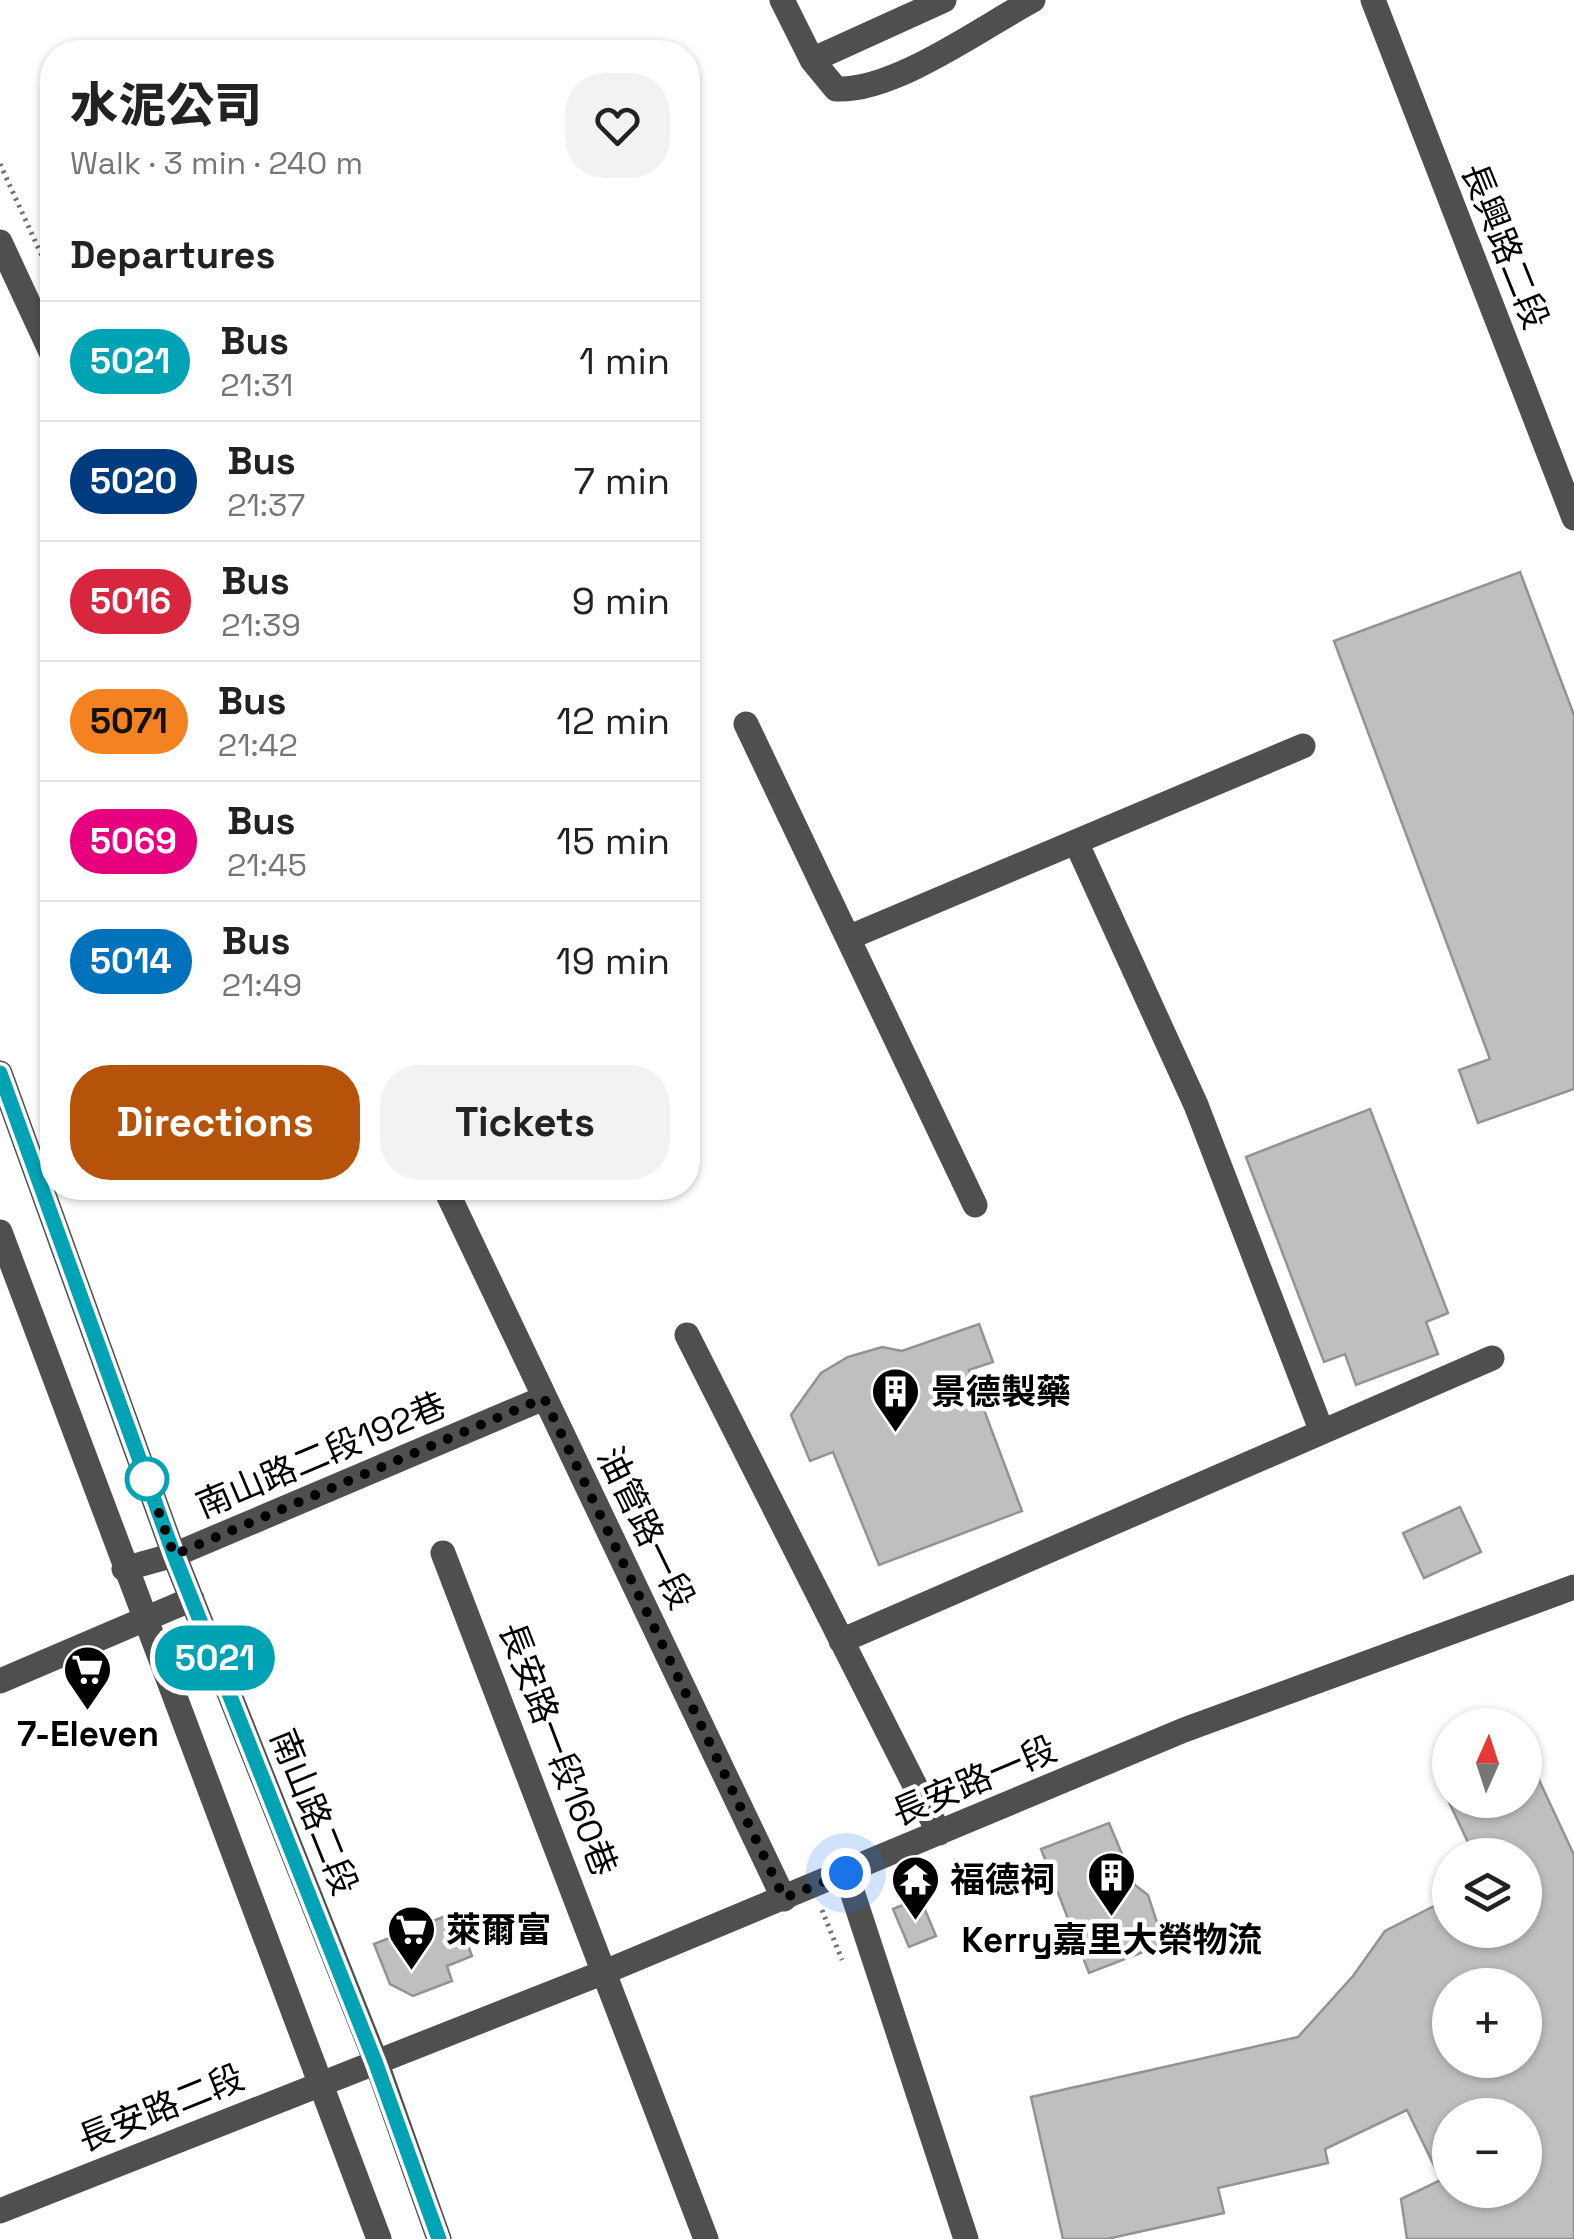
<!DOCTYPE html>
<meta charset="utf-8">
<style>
body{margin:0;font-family:"Space Grotesk","Noto Sans TC",sans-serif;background:#f2f2f2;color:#222;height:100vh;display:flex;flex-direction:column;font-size:38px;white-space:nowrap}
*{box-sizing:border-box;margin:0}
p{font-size:32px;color:#767676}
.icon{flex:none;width:55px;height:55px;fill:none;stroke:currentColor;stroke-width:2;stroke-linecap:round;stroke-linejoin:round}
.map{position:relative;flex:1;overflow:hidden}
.details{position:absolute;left:40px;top:40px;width:660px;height:1160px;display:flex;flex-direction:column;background:#fff;border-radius:40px;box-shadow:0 2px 8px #0004}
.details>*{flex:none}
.badge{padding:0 20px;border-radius:32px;font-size:35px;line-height:65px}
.needle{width:65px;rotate:3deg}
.controls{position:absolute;left:1432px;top:1708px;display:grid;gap:20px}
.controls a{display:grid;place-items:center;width:110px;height:110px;border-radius:50%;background:#fff;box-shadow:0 2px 8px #0004;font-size:50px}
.you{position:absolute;width:50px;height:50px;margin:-25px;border:8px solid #fff;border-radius:50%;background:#1a73e8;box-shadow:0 0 0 15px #1a73e833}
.map>.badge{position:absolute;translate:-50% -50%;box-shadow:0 0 0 5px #fff}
h2{padding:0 30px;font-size:38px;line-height:90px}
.round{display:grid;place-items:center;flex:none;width:105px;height:105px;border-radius:40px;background:#f2f2f2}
.head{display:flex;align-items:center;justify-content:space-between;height:170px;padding:0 30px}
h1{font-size:48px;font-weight:800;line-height:75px}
.cta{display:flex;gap:20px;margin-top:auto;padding:20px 30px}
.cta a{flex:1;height:115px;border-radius:40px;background:#b45309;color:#fff;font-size:40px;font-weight:800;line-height:115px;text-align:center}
.cta a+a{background:#f2f2f2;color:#222}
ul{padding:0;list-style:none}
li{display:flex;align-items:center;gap:30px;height:120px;padding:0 30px;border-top:2px solid #e0e0e0}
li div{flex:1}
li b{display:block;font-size:38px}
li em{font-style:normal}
li .badge{min-width:110px;font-weight:700;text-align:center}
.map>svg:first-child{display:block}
</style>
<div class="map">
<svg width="1574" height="2239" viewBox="0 0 1574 2239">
<rect width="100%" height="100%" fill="#fff"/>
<path fill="#bfbfbf" stroke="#939393" stroke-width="2.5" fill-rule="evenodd" d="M 1520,572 L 1574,715 L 1574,1089 L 1478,1123 L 1459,1070 L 1490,1059 L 1334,641 Z
M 1370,1109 L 1448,1313 L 1426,1322 L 1438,1354 L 1356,1385 L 1345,1354 L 1324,1362 L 1246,1157 Z
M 979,1324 L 993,1362 L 969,1370 L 1022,1511 L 879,1565 L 833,1452 L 810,1461 L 791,1415 L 821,1373 L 848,1357 L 882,1347 L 902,1351 Z
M 1460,1507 L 1481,1552 L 1424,1578 L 1403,1533 Z
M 1525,1750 L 1574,1855 L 1574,2239 L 1407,2239 L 1401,2199 L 1441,2180 L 1407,2110 L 1325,2149 L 1328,2163 L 1218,2188 L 1224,2213 L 1107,2239 L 1063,2239 L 1031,2097 L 1298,2037 L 1353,1976 L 1385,1931 L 1450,1898 L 1450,1930 L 1525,1930 L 1525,1855 L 1474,1855 L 1448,1800 L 1525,1800 ZM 1450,1985 L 1525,1985 L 1525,2060 L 1450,2060 ZM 1450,2115 L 1525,2115 L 1525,2190 L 1450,2190 Z
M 1109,1823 L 1135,1885 L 1148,1895 L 1164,1944 L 1089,1973 L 1041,1849 Z
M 920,1898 L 936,1936 L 909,1947 L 893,1909 Z
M 456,1912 L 472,1956 L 447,1966 L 452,1981 L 413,1996 L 390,1984 L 374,1944 Z"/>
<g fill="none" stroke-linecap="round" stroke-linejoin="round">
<path stroke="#717171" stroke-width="5" stroke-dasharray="2.5 5" stroke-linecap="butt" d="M 0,164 L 52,278
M 822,1910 L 842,1960"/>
<path stroke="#4f4f4f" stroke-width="25" d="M 782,0 L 812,60 L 836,89 C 894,92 981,28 1033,0
M 1373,0 L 1574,518
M 812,60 L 944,0
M 0,242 L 52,354
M 746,724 L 975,1205
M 1076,842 L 1196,1105 L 1322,1432
M 850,937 L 1303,746
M 0,1073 L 174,1555 L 377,2064 L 439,2239
M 445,1188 L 784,1899
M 0,1232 L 379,2239
M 687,1335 L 939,1833
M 443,1553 L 706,2239
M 124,1569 L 174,1555 L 544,1398
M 841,1641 L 1492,1358
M 0,1681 L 192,1599
M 846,1873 L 966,2239
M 0,2211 L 607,1971 L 1184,1730 L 1574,1587"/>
</g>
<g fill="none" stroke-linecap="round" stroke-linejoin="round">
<defs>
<path id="line" d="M 0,1073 L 174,1555 L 376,2064 L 439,2239"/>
</defs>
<use href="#line" stroke="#fff" stroke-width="22"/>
<use href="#line" stroke="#00a3b4" stroke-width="15"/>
<path stroke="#000" stroke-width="10" stroke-dasharray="0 18" d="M 147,1479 L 174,1555 L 544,1398 L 784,1898 L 846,1873"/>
</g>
<defs>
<symbol id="building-pin" viewBox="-11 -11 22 30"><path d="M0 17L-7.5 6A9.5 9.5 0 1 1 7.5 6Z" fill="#000" stroke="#fff"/><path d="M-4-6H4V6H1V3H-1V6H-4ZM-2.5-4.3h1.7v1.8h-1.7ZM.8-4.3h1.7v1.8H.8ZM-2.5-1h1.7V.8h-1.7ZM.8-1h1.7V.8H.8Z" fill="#fff"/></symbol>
<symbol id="supermarket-pin" viewBox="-11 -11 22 30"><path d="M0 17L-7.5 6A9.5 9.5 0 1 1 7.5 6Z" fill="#000" stroke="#fff"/><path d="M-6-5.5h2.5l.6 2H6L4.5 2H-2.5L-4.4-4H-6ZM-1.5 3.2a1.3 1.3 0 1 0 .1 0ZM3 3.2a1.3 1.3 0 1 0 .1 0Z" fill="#fff"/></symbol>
<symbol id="temple-pin" viewBox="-11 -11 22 30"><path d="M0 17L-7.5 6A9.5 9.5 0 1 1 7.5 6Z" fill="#000" stroke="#fff"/><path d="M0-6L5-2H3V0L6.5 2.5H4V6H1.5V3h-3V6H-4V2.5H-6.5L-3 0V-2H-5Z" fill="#fff"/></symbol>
</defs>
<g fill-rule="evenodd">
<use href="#building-pin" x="868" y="1364" width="55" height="75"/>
<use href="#supermarket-pin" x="60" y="1642" width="55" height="75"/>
<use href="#building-pin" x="1084" y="1848" width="55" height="75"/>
<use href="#temple-pin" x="888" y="1852" width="55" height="75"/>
<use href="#supermarket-pin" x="384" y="1902" width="55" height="75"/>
</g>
<circle fill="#fff" stroke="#00a3b4" stroke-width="5" cx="147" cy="1479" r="20"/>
<g text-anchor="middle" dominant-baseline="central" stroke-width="9" stroke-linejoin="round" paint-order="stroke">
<g font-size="35" fill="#000" stroke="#fff">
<text transform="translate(1505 246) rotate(68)">長興路二段</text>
<text transform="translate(321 1455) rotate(-23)">南山路二段192巷</text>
<text transform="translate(646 1528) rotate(64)">油管路一段</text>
<text transform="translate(558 1749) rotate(69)">長安路一段160巷</text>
<text transform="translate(974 1781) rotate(-23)">長安路一段</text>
<text transform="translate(314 1812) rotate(68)">南山路二段</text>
<text transform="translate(161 2108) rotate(-22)">長安路二段</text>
</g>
<g font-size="35" font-weight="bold" fill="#000" stroke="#fff" text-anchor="start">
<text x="931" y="1392">景德製藥</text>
<text x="88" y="1734" text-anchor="middle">7-Eleven</text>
<text x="950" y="1880">福德祠</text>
<text x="446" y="1930">萊爾富</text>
<text x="1112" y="1940" text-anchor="middle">Kerry嘉里大榮物流</text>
</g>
</g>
</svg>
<div class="controls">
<a><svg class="needle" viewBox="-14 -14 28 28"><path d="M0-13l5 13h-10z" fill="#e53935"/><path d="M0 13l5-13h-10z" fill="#767676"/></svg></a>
<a><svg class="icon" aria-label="layers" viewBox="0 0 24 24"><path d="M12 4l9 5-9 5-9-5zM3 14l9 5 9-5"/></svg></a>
<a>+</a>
<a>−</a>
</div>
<div class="you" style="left:846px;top:1873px"></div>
<b class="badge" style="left:215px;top:1658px;background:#00a3b4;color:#fff">5021</b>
<section class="details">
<div class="head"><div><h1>水泥公司</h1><p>Walk · 3 min · 240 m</p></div><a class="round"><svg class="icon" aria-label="heart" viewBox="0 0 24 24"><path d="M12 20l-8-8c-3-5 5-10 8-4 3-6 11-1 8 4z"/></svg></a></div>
<h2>Departures</h2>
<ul>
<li><span class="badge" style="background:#00a3b4;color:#fff">5021</span><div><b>Bus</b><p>21:31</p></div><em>1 min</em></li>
<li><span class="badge" style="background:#003b80;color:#fff">5020</span><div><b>Bus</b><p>21:37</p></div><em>7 min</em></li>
<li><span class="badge" style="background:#d7263d;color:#fff">5016</span><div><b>Bus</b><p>21:39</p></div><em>9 min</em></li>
<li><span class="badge" style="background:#f58220;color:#111">5071</span><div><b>Bus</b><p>21:42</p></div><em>12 min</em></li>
<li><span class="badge" style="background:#e6007e;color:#fff">5069</span><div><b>Bus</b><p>21:45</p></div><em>15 min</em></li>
<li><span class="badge" style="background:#0072bc;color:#fff">5014</span><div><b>Bus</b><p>21:49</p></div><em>19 min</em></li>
</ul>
<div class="cta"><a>Directions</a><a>Tickets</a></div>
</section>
</div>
